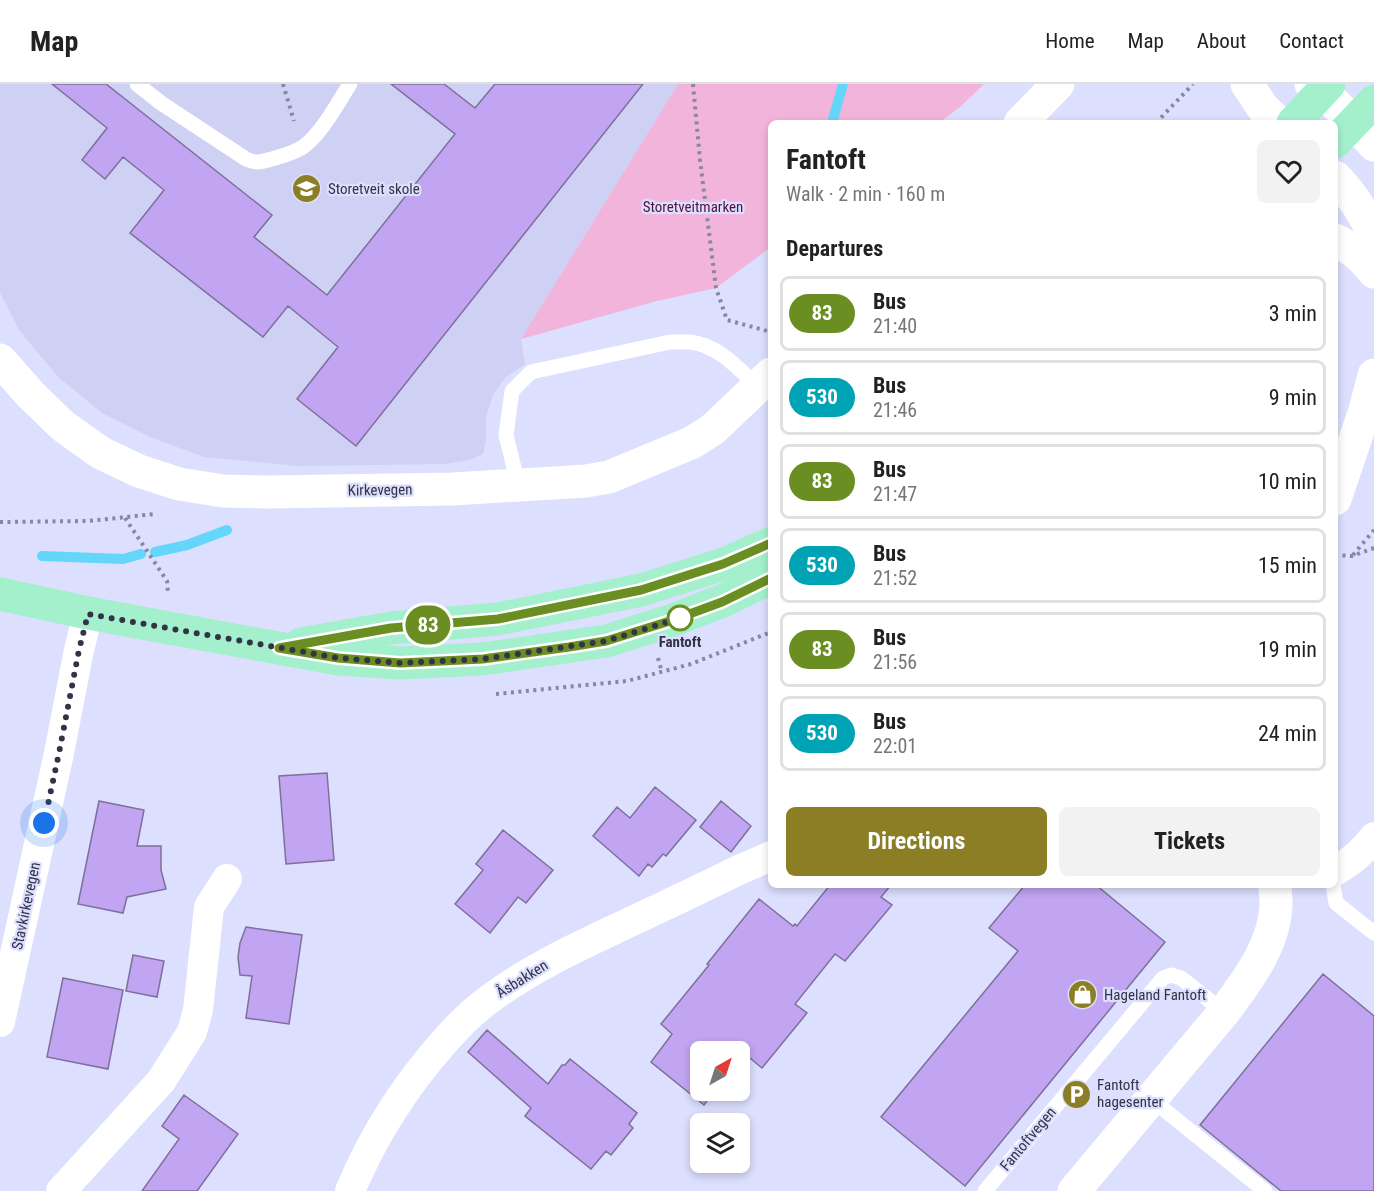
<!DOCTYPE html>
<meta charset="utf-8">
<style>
body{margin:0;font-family:"Roboto Condensed",sans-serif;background:#f2f2f2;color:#222;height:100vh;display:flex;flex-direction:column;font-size:22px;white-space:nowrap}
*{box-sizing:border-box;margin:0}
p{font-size:20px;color:#767676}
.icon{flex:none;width:33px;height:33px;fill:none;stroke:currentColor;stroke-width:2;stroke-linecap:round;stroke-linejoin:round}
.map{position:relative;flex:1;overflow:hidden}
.side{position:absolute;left:768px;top:36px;width:570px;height:768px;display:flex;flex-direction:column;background:#fff;border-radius:9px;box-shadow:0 3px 9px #0003}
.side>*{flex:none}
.badge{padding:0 12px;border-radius:20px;font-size:21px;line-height:39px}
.needle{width:39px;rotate:39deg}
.buttons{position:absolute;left:690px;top:957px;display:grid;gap:12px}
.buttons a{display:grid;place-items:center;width:60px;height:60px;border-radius:9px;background:#fff;box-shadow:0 3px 9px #0003;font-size:30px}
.you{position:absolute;width:30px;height:30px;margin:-15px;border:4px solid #fff;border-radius:50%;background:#1a73e8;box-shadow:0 0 0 9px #1a73e833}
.map>.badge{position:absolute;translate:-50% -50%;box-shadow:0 0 0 3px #fff}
h2{padding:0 18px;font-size:22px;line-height:54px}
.round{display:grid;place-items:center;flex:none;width:63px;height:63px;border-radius:9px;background:#f2f2f2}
.summary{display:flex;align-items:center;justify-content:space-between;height:102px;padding:0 18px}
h1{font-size:28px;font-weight:700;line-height:45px}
.primary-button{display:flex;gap:12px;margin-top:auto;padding:12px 18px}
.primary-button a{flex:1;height:69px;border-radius:9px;background:#8b7e25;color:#fff;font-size:24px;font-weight:700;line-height:69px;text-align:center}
.primary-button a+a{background:#f2f2f2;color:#222}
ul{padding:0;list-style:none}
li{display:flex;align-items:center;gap:18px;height:75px;margin:0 12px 9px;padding:0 6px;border:3px solid #e0e0e0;border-radius:9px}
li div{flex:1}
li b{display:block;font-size:22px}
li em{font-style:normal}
li .badge{min-width:66px;font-weight:700;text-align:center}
header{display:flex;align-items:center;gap:36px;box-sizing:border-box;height:84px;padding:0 30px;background:#fff;border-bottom:2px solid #e0e0e0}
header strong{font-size:28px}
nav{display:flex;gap:33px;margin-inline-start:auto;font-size:21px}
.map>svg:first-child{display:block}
</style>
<header>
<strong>Map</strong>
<nav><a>Home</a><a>Map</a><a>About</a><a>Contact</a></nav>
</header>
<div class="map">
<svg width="1374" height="1107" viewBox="0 0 1374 1107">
<rect width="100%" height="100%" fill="#dcdffd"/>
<path fill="#ced1f3" d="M 0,0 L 678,0 L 521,255 L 525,280 L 506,293 L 493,311 L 486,333 L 486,357 L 483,370 L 470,376 L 445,380 L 297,382 L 204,373 L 150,353 L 102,329 L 58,293 L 19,246 L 0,209 Z"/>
<path fill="#f2b4db" d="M 678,0 L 984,0 L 960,23 L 939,39 L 771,39 L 771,163 L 716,204 L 657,217 L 521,255 Z"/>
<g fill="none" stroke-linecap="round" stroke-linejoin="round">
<path stroke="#64d6f9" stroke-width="10" d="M 832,39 L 843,0
M 155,468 L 187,461 L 227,446
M 42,472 L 123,475 L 141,470"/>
</g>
<path fill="#c1a4f2" stroke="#7f6f9b" stroke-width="1.5" d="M 52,0 L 106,0 L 272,131 L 254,153 L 327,211 L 455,50 L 391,0 L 444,0 L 475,24 L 495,0 L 643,0 L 356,362 L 297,315 L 338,263 L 288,222 L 263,253 L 130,149 L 164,106 L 123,73 L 105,95 L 82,76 L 107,44 Z
M 327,689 L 334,776 L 286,780 L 279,692 Z
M 655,703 L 696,736 L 666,772 L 663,770 L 652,783 L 648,780 L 639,792 L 593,752 L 617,723 L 630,734 Z
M 99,717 L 144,726 L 137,762 L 161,762 L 161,786 L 166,805 L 127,813 L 123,829 L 78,820 Z
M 721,717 L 751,742 L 731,768 L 700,743 Z
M 503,746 L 553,786 L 526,819 L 518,813 L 490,849 L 455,820 L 483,786 L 476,780 Z
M 830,801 L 891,801 L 881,813 L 892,821 L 845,877 L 835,870 L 795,920 L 807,929 L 762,984 L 745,970 L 740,977 L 740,968 L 700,968 L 700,1006 L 715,1006 L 704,1021 L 651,978 L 672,950 L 661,940 L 709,881 L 707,880 L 759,815 L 793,842 L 795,840 L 797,842 Z
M 1025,801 L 1096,801 L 1165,858 L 965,1102 L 881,1033 L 1018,867 L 989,844 Z
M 246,843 L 302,851 L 289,940 L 246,934 L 252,892 L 240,891 L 238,873 L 240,859 Z
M 133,871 L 164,877 L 157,913 L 126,907 Z
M 1323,890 L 1374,932 L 1374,1107 L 1281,1107 L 1200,1041 Z
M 63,894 L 123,906 L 108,985 L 47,973 Z
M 487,946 L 548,1000 L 562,981 L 565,981 L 570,975 L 637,1029 L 629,1040 L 633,1044 L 611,1071 L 606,1067 L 591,1085 L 525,1032 L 531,1024 L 468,968 Z
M 184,1011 L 238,1050 L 197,1107 L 142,1107 L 179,1055 L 162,1042 Z"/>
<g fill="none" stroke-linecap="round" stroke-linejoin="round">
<path stroke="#8688a0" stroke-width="4" stroke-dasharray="3 4.5" stroke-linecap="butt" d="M 283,0 L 294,37
M 693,0 L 700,76 L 716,204 L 727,236 L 771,248
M 1156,39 L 1193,0
M 125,434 L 167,497 L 168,509
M 0,438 L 88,437 L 155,430
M 1335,471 L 1352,472 L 1374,464
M 1353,471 L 1374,446
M 658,574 L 662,588
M 496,610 L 627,597 L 691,580 L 771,548"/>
<path stroke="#fff" stroke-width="15" d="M 137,0 L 161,19 L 246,75 C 257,80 261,78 272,75 C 282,72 294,69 303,63 C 322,49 337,20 350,0
M 518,400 L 506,351 L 512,307 L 531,288 L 670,258 C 677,258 683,258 690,258 C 718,261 738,284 758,303
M 1333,801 L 1336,819 L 1374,849
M 1151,1015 L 1265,1107
M 985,1107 L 1163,894 L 1171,891 L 1181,894 L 1224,928"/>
<path stroke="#fff" stroke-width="30" d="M 1335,787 C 1351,778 1363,768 1374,753
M 0,938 L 59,669 L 79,566 L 88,529
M 61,1107 L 161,997 L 192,948 L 198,926 L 209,823 L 227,795
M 350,1107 C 373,1052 405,1002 444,958 C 458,942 474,926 491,914 C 534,882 582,861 630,838 C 667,821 704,803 741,785 L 771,772"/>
<path stroke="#fff" stroke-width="33" d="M 1247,0 L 1263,24 L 1279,39
M 1311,0 C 1335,17 1355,39 1374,61
M 1020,39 L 1058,0
M 1335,93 C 1351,109 1365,131 1374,151
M 1335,156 C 1352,164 1362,173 1374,188
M 0,276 L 30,310 L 63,342 L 101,369 L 139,387 L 179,400 L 223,407 L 270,408 L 453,405 L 586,397 L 609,393 L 691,359 L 712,346 L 771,290
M 1335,415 L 1365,326 L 1374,291
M 1074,1107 L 1224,928 C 1247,897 1275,861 1276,820 C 1276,814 1275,807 1275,801"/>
<path stroke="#a4f0cd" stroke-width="33" d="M 1293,39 L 1329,0
M 1335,58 L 1374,17
M 0,510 L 88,529 L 338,575 L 400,579 L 483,575 L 606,557 L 673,536 L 722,517 L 771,494
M 301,560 L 391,544 L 498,535 L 641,506 L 724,480 L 771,459"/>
</g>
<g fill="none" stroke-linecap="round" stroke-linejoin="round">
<defs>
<path id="line" d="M 771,459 L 723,480 L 641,506 L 498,535 L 391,544 L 279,564 L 338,574 L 400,579 L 483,575 L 569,563 L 606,557 L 673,536 L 722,518 L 771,494"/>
</defs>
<use href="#line" stroke="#fff" stroke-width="14"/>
<use href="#line" stroke="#6b8e23" stroke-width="9"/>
<path stroke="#323346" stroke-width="6" stroke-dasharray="0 10.8" d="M 44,739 L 59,669 L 79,566 L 88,530 L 338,574 L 400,579 L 483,575 L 606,557 L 680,534"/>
</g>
<defs>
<symbol id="school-disc" viewBox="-11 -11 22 22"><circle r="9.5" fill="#8b7e25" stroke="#dcdffd"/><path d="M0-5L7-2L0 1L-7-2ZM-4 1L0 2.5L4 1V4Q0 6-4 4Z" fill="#fff"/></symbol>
<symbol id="shop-disc" viewBox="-11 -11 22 22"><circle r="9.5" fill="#8b7e25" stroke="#dcdffd"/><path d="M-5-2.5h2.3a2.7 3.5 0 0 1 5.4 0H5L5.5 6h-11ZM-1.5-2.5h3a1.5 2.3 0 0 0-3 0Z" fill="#fff"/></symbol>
<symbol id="parking-disc" viewBox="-11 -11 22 22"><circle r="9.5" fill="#8b7e25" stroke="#dcdffd"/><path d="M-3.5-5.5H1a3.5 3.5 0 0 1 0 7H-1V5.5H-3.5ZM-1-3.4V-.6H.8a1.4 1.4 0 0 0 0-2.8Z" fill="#fff"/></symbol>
</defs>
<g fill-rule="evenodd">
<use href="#school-disc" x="290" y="88" width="33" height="33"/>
<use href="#shop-disc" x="1066" y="894" width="33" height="33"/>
<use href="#parking-disc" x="1060" y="994" width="33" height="33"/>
</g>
<circle fill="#fff" stroke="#6b8e23" stroke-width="3" cx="680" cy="534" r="12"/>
<g text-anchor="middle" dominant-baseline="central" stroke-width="4.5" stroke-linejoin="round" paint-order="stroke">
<g font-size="15" fill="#323346" stroke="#dcdffd" text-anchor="start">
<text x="328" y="105">Storetveit skole</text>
<text x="1104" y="911">Hageland Fantoft</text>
<text x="1097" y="1001">Fantoft<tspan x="1097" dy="17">hagesenter</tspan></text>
</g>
<g font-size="15" fill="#551042" stroke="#dcdffd">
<text x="693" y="123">Storetveitmarken</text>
</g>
<g font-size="15" fill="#323346" stroke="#dcdffd">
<text transform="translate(380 406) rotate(-1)">Kirkevegen</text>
<text transform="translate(26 822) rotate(-78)">Stavkirkevegen</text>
<text transform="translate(522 895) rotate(-32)">Åsbakken</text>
<text transform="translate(1028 1055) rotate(-50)">Fantoftvegen</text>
</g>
<g font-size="15" font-weight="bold" fill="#323346" stroke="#dcdffd">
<text x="680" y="558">Fantoft</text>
</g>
</g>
</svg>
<div class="buttons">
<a><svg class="needle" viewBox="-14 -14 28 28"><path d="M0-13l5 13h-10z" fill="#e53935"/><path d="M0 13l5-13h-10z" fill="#767676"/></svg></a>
<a><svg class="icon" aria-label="layers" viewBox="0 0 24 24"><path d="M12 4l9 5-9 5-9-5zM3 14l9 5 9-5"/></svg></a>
</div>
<div class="you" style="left:44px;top:739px"></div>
<b class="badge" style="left:428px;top:541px;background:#6b8e23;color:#fff">83</b>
<section class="side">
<div class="summary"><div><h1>Fantoft</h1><p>Walk · 2 min · 160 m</p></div><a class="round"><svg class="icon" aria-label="heart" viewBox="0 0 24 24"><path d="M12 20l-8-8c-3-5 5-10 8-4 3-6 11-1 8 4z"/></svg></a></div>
<h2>Departures</h2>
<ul>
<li><span class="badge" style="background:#6b8e23;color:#fff">83</span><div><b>Bus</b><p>21:40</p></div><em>3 min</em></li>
<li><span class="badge" style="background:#00a3b4;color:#fff">530</span><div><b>Bus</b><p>21:46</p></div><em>9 min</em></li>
<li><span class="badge" style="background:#6b8e23;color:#fff">83</span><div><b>Bus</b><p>21:47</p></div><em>10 min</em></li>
<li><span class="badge" style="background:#00a3b4;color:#fff">530</span><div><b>Bus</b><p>21:52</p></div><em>15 min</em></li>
<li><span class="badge" style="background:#6b8e23;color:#fff">83</span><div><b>Bus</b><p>21:56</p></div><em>19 min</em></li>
<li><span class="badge" style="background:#00a3b4;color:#fff">530</span><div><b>Bus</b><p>22:01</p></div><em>24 min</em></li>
</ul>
<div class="primary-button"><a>Directions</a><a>Tickets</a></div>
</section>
</div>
